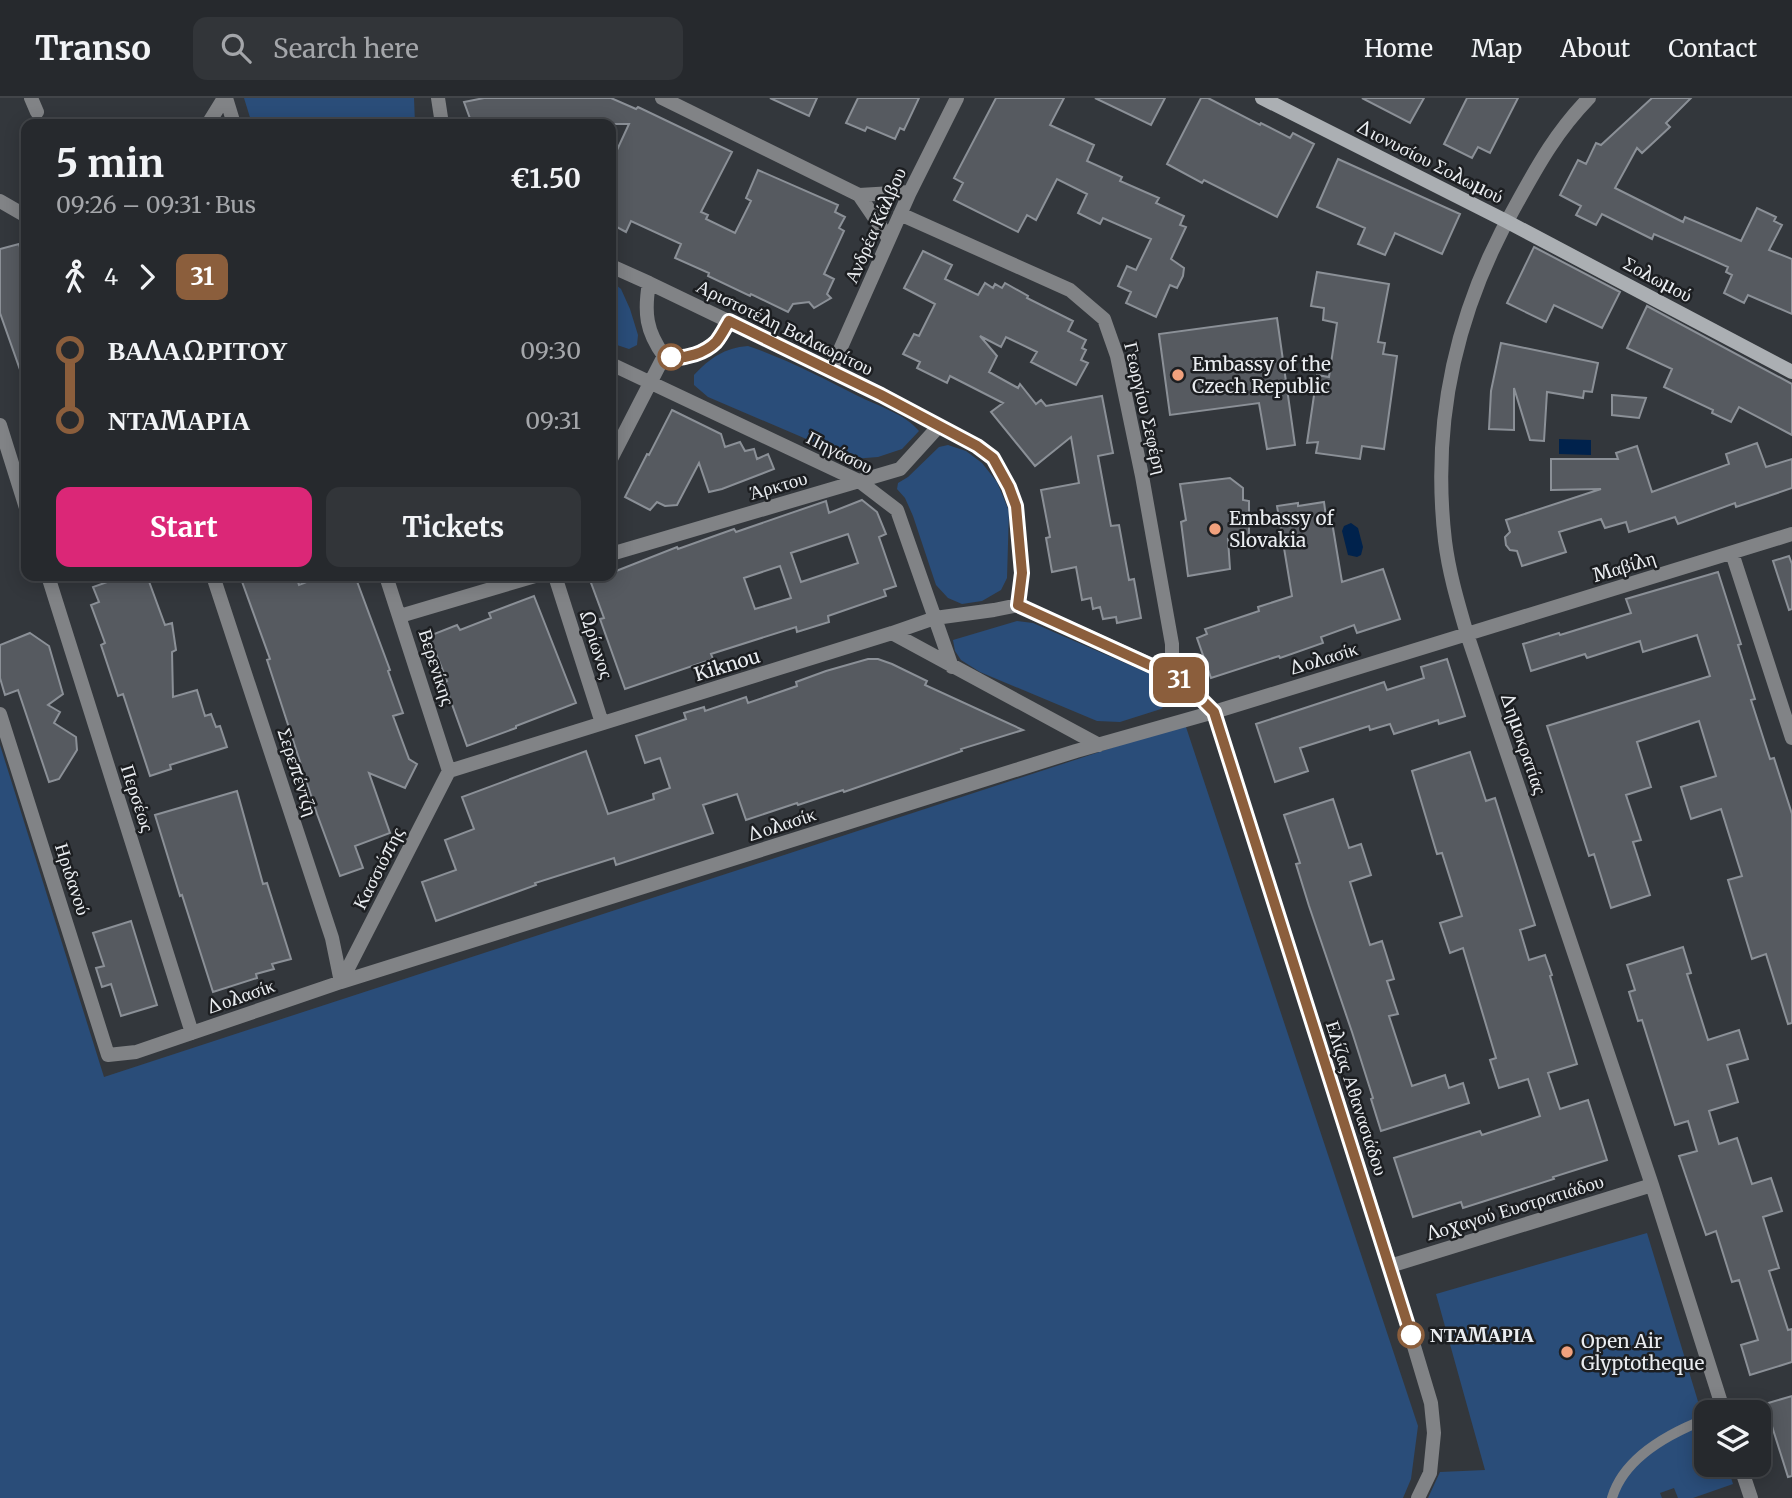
<!DOCTYPE html>
<meta charset="utf-8">
<style>
body{margin:0;font-family:Merriweather,serif;background:#323539;color:#f1f3f6;height:100vh;display:flex;flex-direction:column;font-size:26px;white-space:nowrap}
*{box-sizing:border-box;margin:0}
p{font-size:23px;color:#a4a6aa}
.icon{flex:none;width:38px;height:38px;fill:none;stroke:currentColor;stroke-width:2;stroke-linecap:round;stroke-linejoin:round}
.map{position:relative;flex:1;overflow:hidden}
.sheet{position:absolute;left:21px;top:21px;width:595px;height:462px;display:flex;flex-direction:column;background:#26292d;border-radius:14px;box-shadow:0 4px 18px #0003,0 0 0 2px #424549}
.sheet>*{flex:none}
.badge{padding:0 14px;border-radius:10px;font-size:24px;line-height:46px}
.buttons{position:absolute;left:1694px;top:1302px;display:grid;gap:14px}
.buttons a{display:grid;place-items:center;width:77px;height:77px;border-radius:14px;background:#26292d;box-shadow:0 4px 18px #0003,0 0 0 2px #424549;font-size:35px}
.map>.badge{position:absolute;translate:-50% -50%;box-shadow:0 0 0 4px #fff}
.legs{display:flex;align-items:center;gap:10px;height:77px;padding:0 35px;font-size:23px}
.legs p{margin-inline-start:auto}
.overview{display:flex;align-items:center;justify-content:space-between;height:119px;padding:0 35px}
h1{font-size:38px;font-weight:700;line-height:52px}
.cta{display:flex;gap:14px;margin-top:auto;padding:14px 35px}
.cta a{flex:1;height:80px;border-radius:14px;background:#db2777;color:#fff;font-size:28px;font-weight:700;line-height:80px;text-align:center}
.cta a+a{background:#323539;color:#f1f3f6}
ul{padding:0 35px;list-style:none}
li{display:flex;align-items:center;gap:24px;height:70px;font-size:26px}
li i{display:grid;place-items:center;width:10px;height:100%;margin:0 9px;background:currentColor}
li i::after{content:'';width:18px;height:18px;margin:-9px;border:5px solid;border-radius:50%;background:#26292d}
li p{margin-inline-start:auto}
li:first-child i{background:linear-gradient(#0000 50%,currentColor 0)}
li:last-child i{background:linear-gradient(currentColor 50%,#0000 0)}
header{display:flex;align-items:center;gap:42px;box-sizing:border-box;height:98px;padding:0 35px;background:#26292d;border-bottom:2px solid #424549}
header strong{font-size:33px}
nav{display:flex;gap:38px;margin-inline-start:auto;font-size:24px}
.search{width:490px;height:63px;background:#323539;display:flex;align-items:center;gap:18px;box-sizing:border-box;padding:0 24px;border-radius:14px;color:#a4a6aa;font-size:26px}
.map>svg:first-child{display:block}
</style>
<header>
<strong>Transo</strong>
<div class="search"><svg class="icon" aria-label="search" viewBox="0 0 24 24"><circle cx="10" cy="10" r="6"/><path d="M15 15l6 6"/></svg>Search here</div>
<nav><a>Home</a><a>Map</a><a>About</a><a>Contact</a></nav>
</header>
<div class="map">
<svg width="1792" height="1400" viewBox="0 0 1792 1400">
<rect width="100%" height="100%" fill="#33373c"/>
<path fill="#2a4d79" d="M 244,0 L 414,0 L 415,26 L 252,26 Z
M 611,183 L 621,191 L 630,211 L 638,237 L 637,247 L 629,251 L 611,245 Z
M 748,248 C 786,261 822,280 858,298 C 878,308 905,316 919,333 L 902,351 L 878,359 L 853,361 L 708,299 L 694,287 L 694,277 C 710,260 724,250 748,248 Z
M 948,347 L 966,353 L 982,365 L 997,384 L 1009,413 L 1007,480 L 1001,492 L 982,503 L 962,506 L 948,500 L 936,487 L 913,418 L 905,400 L 897,391 L 898,385 L 908,379 L 939,349 Z
M 1017,523 L 1033,525 L 1157,579 L 1172,589 L 1172,600 L 1161,611 L 1120,624 L 1097,623 L 980,574 L 961,562 L 955,553 L 953,542 Z
M 1185,626 L 1418,1328 L 1411,1381 L 1403,1400 L 0,1400 L 0,647 L 104,979 Z
M 1647,1135 L 1700,1310 L 1709,1309 L 1711,1314 L 1706,1314 L 1706,1367 L 1727,1367 L 1733,1386 L 1693,1400 L 1678,1400 L 1674,1390 L 1660,1395 L 1662,1400 L 1428,1400 L 1440,1374 L 1485,1372 L 1436,1196 Z"/>
<path fill="#00224c" d="M 1559,341 L 1591,342 L 1591,357 L 1559,356 Z
M 1351,425 L 1358,430 L 1363,449 L 1361,457 L 1357,459 L 1348,457 L 1342,433 L 1344,428 Z"/>
<path fill="#565a60" stroke="#8b9097" stroke-width="2" fill-rule="evenodd" d="M 484,0 L 611,0 L 636,11 L 638,9 L 732,54 L 701,114 L 708,117 L 706,121 L 735,135 L 751,103 L 746,100 L 758,72 L 838,107 L 835,114 L 845,119 L 839,130 L 844,133 L 824,176 L 834,181 L 827,196 L 831,200 L 814,210 L 809,204 L 793,206 L 788,214 L 751,196 L 750,198 L 708,178 L 709,175 L 675,160 L 681,146 L 631,123 L 626,134 L 611,126 L 611,65 L 629,26 L 472,26 L 464,4 Z
M 770,0 L 817,0 L 809,18 Z
M 858,0 L 919,0 L 904,32 L 900,30 L 895,41 L 867,29 L 865,33 L 846,25 Z
M 996,0 L 1064,0 L 1050,27 L 1094,47 L 1087,63 L 1122,79 L 1120,83 L 1159,100 L 1156,105 L 1184,118 L 1180,127 L 1186,129 L 1171,161 L 1184,170 L 1183,178 L 1177,190 L 1170,187 L 1156,219 L 1126,205 L 1131,194 L 1118,188 L 1127,168 L 1136,172 L 1151,141 L 1103,120 L 1100,126 L 1078,115 L 1087,96 L 1057,81 L 1036,122 L 1027,117 L 1018,134 L 954,102 L 963,85 L 954,80 Z
M 1095,0 L 1165,0 L 1151,27 Z
M 1201,0 L 1208,0 L 1260,27 L 1261,25 L 1290,40 L 1293,35 L 1314,46 L 1277,119 L 1204,82 L 1202,85 L 1167,66 Z
M 1362,0 L 1424,0 L 1410,25 Z
M 1467,0 L 1518,0 L 1490,55 L 1478,49 L 1472,60 L 1444,46 Z
M 1652,0 L 1691,0 L 1666,25 L 1670,29 L 1642,55 L 1637,50 L 1615,90 L 1683,124 L 1685,119 L 1741,143 L 1757,110 L 1776,119 L 1774,123 L 1782,127 L 1769,152 L 1792,161 L 1792,216 L 1748,197 L 1744,205 L 1724,195 L 1732,177 L 1726,174 L 1728,169 L 1654,136 L 1652,141 L 1602,116 L 1596,127 L 1576,117 L 1581,108 L 1560,97 L 1578,62 L 1586,66 L 1596,45 L 1601,47 Z
M 1338,61 L 1460,116 L 1442,156 L 1395,135 L 1385,157 L 1358,146 L 1365,130 L 1317,109 Z
M 19,146 L 26,171 L 26,283 L 24,283 L 0,215 L 0,151 Z
M 1534,149 L 1620,194 L 1602,230 L 1554,207 L 1546,224 L 1507,205 Z
M 923,153 L 952,167 L 945,181 L 978,197 L 985,185 L 993,190 L 995,186 L 1002,190 L 1005,185 L 1028,198 L 1027,200 L 1073,223 L 1068,233 L 1086,242 L 1082,250 L 1086,252 L 1081,262 L 1088,265 L 1076,287 L 1031,264 L 1037,254 L 1006,239 L 1001,249 L 980,238 L 997,258 L 989,274 L 1018,290 L 1020,286 L 1036,306 L 1041,302 L 1046,308 L 1102,298 L 1113,355 L 1098,358 L 1111,428 L 1119,427 L 1129,482 L 1134,481 L 1141,520 L 1117,525 L 1116,519 L 1103,521 L 1100,509 L 1093,511 L 1091,500 L 1082,502 L 1076,469 L 1052,474 L 1046,440 L 1050,439 L 1041,392 L 1079,385 L 1071,339 L 1035,368 L 991,314 L 1003,305 L 950,278 L 947,285 L 917,270 L 920,264 L 903,256 L 914,236 L 919,238 L 935,206 L 904,190 Z
M 1317,174 L 1389,186 L 1378,244 L 1385,245 L 1383,256 L 1397,258 L 1384,351 L 1362,348 L 1360,361 L 1316,355 L 1318,344 L 1307,345 L 1317,277 L 1329,279 L 1337,225 L 1323,222 L 1324,210 L 1311,208 Z
M 1647,208 L 1792,286 L 1792,337 L 1739,309 L 1731,324 L 1712,315 L 1713,312 L 1664,289 L 1672,271 L 1627,250 Z
M 1277,220 L 1295,347 L 1267,351 L 1259,305 L 1170,317 L 1159,236 Z
M 1501,245 L 1598,265 L 1592,294 L 1584,293 L 1583,300 L 1547,294 L 1544,343 L 1530,342 L 1514,290 L 1514,332 L 1489,331 L 1491,293 Z
M 1612,297 L 1646,300 L 1639,320 L 1612,317 Z
M 672,312 L 721,336 L 725,349 L 740,344 L 745,353 L 754,351 L 757,361 L 768,356 L 774,371 L 722,391 L 709,394 L 699,365 L 677,407 L 665,408 L 657,404 L 650,412 L 625,399 L 647,356 L 649,357 Z
M 1757,345 L 1766,369 L 1792,361 L 1792,390 L 1736,409 L 1735,405 L 1678,426 L 1675,419 L 1629,434 L 1626,424 L 1605,430 L 1601,421 L 1559,434 L 1566,454 L 1522,468 L 1517,453 L 1510,452 L 1506,447 L 1505,439 L 1510,434 L 1506,422 L 1601,391 L 1551,392 L 1551,361 L 1618,361 L 1616,355 L 1637,348 L 1652,394 L 1729,366 L 1726,356 Z
M 1230,380 L 1243,390 L 1243,402 L 1249,403 L 1249,439 L 1228,441 L 1230,471 L 1188,478 L 1181,424 L 1186,422 L 1180,386 Z
M 862,402 L 877,414 L 886,436 L 879,439 L 896,488 L 884,492 L 886,498 L 828,518 L 829,524 L 797,534 L 796,529 L 711,556 L 713,561 L 625,591 L 600,521 L 604,520 L 590,482 L 602,478 L 611,478 L 611,475 L 677,449 L 678,451 L 734,431 L 736,434 L 826,403 L 829,415 ZM 848,436 L 858,465 L 801,484 L 791,455 ZM 780,468 L 791,500 L 755,511 L 744,480 Z
M 1324,404 L 1326,419 L 1331,418 L 1342,484 L 1383,471 L 1400,521 L 1357,535 L 1354,527 L 1321,539 L 1323,545 L 1280,560 L 1279,558 L 1211,580 L 1197,540 L 1207,536 L 1205,531 L 1259,513 L 1258,509 L 1292,498 L 1277,408 L 1298,405 L 1298,408 Z
M 1789,458 L 1792,466 L 1792,511 L 1789,512 L 1773,463 Z
M 1718,474 L 1741,546 L 1738,547 L 1755,601 L 1751,602 L 1770,661 L 1774,660 L 1792,716 L 1792,925 L 1788,926 L 1766,856 L 1752,861 L 1728,782 L 1742,778 L 1721,711 L 1691,721 L 1681,689 L 1716,678 L 1699,623 L 1637,644 L 1651,689 L 1626,697 L 1641,742 L 1633,744 L 1650,797 L 1611,810 L 1594,756 L 1589,758 L 1547,628 L 1710,578 L 1697,537 L 1643,554 L 1640,543 L 1587,560 L 1585,556 L 1531,573 L 1523,546 L 1559,535 L 1560,537 L 1631,515 L 1626,501 Z
M 124,478 L 147,478 L 165,527 L 172,525 L 176,552 L 172,554 L 173,599 L 197,592 L 205,618 L 211,616 L 216,629 L 220,628 L 227,649 L 170,667 L 171,671 L 150,678 L 123,596 L 118,598 L 101,547 L 105,545 L 91,507 L 99,504 L 93,489 Z
M 240,478 L 296,478 L 299,487 L 322,478 L 355,478 L 390,572 L 388,573 L 403,615 L 393,618 L 409,661 L 417,666 L 405,690 L 369,675 L 390,735 L 355,748 L 363,770 L 340,778 L 317,716 L 267,562 L 270,561 Z
M 534,498 L 576,605 L 516,628 L 516,630 L 467,648 L 444,584 L 447,583 L 429,538 L 457,527 L 460,532 L 491,520 L 489,515 Z
M 30,535 L 49,548 L 63,596 L 48,607 L 60,614 L 54,625 L 76,639 L 77,652 L 59,681 L 49,684 L 18,592 L 5,597 L 0,580 L 0,547 Z
M 868,561 L 878,561 L 892,566 L 927,583 L 925,587 L 1023,632 L 961,651 L 962,653 L 844,694 L 843,692 L 798,707 L 797,705 L 746,722 L 737,696 L 703,707 L 713,735 L 616,767 L 614,760 L 535,785 L 536,787 L 436,823 L 422,784 L 456,772 L 445,742 L 474,731 L 462,699 L 586,653 L 608,716 L 654,701 L 653,696 L 670,690 L 660,660 L 645,665 L 636,638 L 686,621 L 684,615 L 704,609 L 705,613 L 746,599 L 748,605 L 797,588 L 796,584 L 826,573 Z
M 1447,561 L 1465,618 L 1439,626 L 1438,622 L 1394,636 L 1390,626 L 1370,632 L 1369,628 L 1300,650 L 1308,673 L 1275,684 L 1256,626 L 1384,584 L 1387,592 L 1424,580 L 1421,569 Z
M 1470,654 L 1486,703 L 1495,700 L 1535,827 L 1520,832 L 1529,862 L 1545,857 L 1552,877 L 1550,878 L 1577,966 L 1548,975 L 1560,1011 L 1588,1002 L 1607,1062 L 1553,1079 L 1554,1081 L 1463,1110 L 1461,1104 L 1413,1119 L 1394,1060 L 1480,1033 L 1482,1037 L 1540,1018 L 1528,981 L 1499,990 L 1490,962 L 1496,960 L 1463,850 L 1450,855 L 1440,825 L 1462,818 L 1442,755 L 1437,756 L 1412,673 Z
M 237,693 L 263,786 L 267,785 L 291,861 L 272,866 L 274,871 L 256,876 L 257,880 L 213,894 L 182,797 L 180,798 L 155,717 Z
M 1333,701 L 1349,750 L 1361,746 L 1371,777 L 1350,784 L 1370,847 L 1382,843 L 1394,881 L 1387,883 L 1398,916 L 1389,918 L 1412,988 L 1445,977 L 1449,990 L 1463,985 L 1469,1005 L 1381,1033 L 1371,1001 L 1373,1000 L 1352,934 L 1309,808 L 1296,766 L 1300,765 L 1284,717 Z
M 131,823 L 157,907 L 121,918 L 111,886 L 102,889 L 96,870 L 104,868 L 93,835 Z
M 1683,849 L 1691,875 L 1687,876 L 1708,942 L 1739,932 L 1748,961 L 1727,967 L 1738,1004 L 1709,1013 L 1719,1046 L 1737,1040 L 1752,1086 L 1771,1080 L 1782,1113 L 1763,1119 L 1779,1170 L 1769,1173 L 1788,1232 L 1792,1231 L 1792,1264 L 1750,1277 L 1741,1247 L 1758,1242 L 1739,1182 L 1732,1184 L 1716,1133 L 1706,1137 L 1679,1058 L 1697,1053 L 1688,1023 L 1675,1027 L 1642,922 L 1638,923 L 1629,894 L 1635,892 L 1627,867 Z
M 1792,1298 L 1792,1378 L 1788,1379 L 1765,1306 Z"/>
<g fill="none" stroke-linecap="round" stroke-linejoin="round">
<path stroke="#818386" stroke-width="10" d="M 1612,1400 C 1624,1359 1670,1335 1706,1321"/>
<path stroke="#818386" stroke-width="14" d="M 31,0 L 37,14
M 226,0 L 234,26
M 438,0 L 442,26
M 662,0 L 859,97 L 889,141
M 1589,0 C 1557,33 1539,65 1517,105 C 1457,209 1431,323 1445,443 C 1449,475 1458,505 1467,536 L 1652,1087 L 1724,1314
M 208,26 L 224,0
M 859,97 L 910,94
M 0,103 L 26,118
M 900,116 L 1070,192 L 1104,221 L 1117,258 L 1142,378 L 1172,546 L 1172,561 L 1167,574
M 611,168 L 649,185 L 882,297 L 977,348 L 993,361 L 1009,389 L 1016,408 L 1022,475 L 1018,507
M 649,185 C 644,215 646,233 664,258 L 682,261 L 700,254 L 716,244 L 729,223
M 611,266 L 859,383 L 897,412 L 952,569
M 831,272 L 910,94 L 957,0
M 0,327 L 26,410
M 611,361 L 664,258
M 1732,455 L 1792,640
M 611,456 L 900,371 L 939,328
M 48,478 L 192,935
M 213,478 L 332,840 L 341,884
M 386,478 L 449,673
M 555,478 L 602,625
M 1018,507 L 1167,574 L 1189,589 L 1214,614 L 1390,1168 L 1431,1305 L 1434,1335 L 1430,1375 L 1418,1400
M 400,518 L 535,478
M 892,535 L 1099,647
M 0,616 L 108,957 L 136,954 L 341,884 L 1076,653 L 1214,614 L 1792,436
M 449,673 L 892,535 L 935,520 L 994,512 L 1018,507
M 341,884 L 449,673
M 1390,1168 L 1652,1087
M 1740,1367 L 1751,1400"/>
<path stroke="#abafb3" stroke-width="14" d="M 1262,0 L 1506,123 L 1792,274"/>
</g>
<g fill="none" stroke-linecap="round" stroke-linejoin="round">
<defs>
<path id="line-1" d="M 671,259 C 686,261 705,255 716,244 C 721,238 725,230 729,223 L 881,297 L 977,348 L 993,360 L 1009,389 L 1016,408 L 1022,475 L 1018,507 L 1167,575 L 1189,589 L 1214,614 L 1411,1237"/>
</defs>
<use href="#line-1" stroke="#fff" stroke-width="16"/>
<use href="#line-1" stroke="#8b5e3c" stroke-width="10"/>
</g>
<g fill="#fff" stroke="#8b5e3c" stroke-width="3.5">
<circle cx="671" cy="259" r="12"/>
<circle cx="1411" cy="1237" r="12"/>
</g>
<g fill="#f1a17d" stroke="#1c1e21" stroke-width="2.5">
<circle cx="1178" cy="277" r="7"/>
<circle cx="1215" cy="431" r="7"/>
<circle cx="1567" cy="1254" r="7"/>
</g>
<g text-anchor="middle" dominant-baseline="central" stroke-width="5" stroke-linejoin="round" paint-order="stroke">
<g font-size="19" fill="#eaedf1" stroke="#1c1e21">
<text transform="translate(1430 63) rotate(27)">Διονυσίου Σολωμού</text>
<text transform="translate(875 127) rotate(-66)">Ανδρέα Κάλβου</text>
<text transform="translate(1658 181) rotate(28)">Σολωμού</text>
<text transform="translate(785 229) rotate(26)">Αριστοτέλη Βαλαωρίτου</text>
<text transform="translate(1146 310) rotate(77)">Γεωργίου Σεφέρη</text>
<text transform="translate(840 354) rotate(27)">Πηγάσου</text>
<text transform="translate(778 387) rotate(-16)">Άρκτου</text>
<text transform="translate(1624 468) rotate(-17)">Μαβίλη</text>
<text transform="translate(597 546) rotate(72)">Ωρίωνος</text>
<text transform="translate(1323 560) rotate(-17)">Δολασίκ</text>
<text transform="translate(727 567) rotate(-17)">Kiknou</text>
<text transform="translate(437 569) rotate(72)">Βερενίκης</text>
<text transform="translate(1524 645) rotate(71)">Δημοκρατίας</text>
<text transform="translate(298 674) rotate(72)">Σερεπέντζη</text>
<text transform="translate(138 700) rotate(72)">Περσέως</text>
<text transform="translate(781 726) rotate(-18)">Δολασίκ</text>
<text transform="translate(378 770) rotate(-63)">Κασσιόπης</text>
<text transform="translate(73 781) rotate(72)">Ηριδανού</text>
<text transform="translate(240 898) rotate(-19)">Δολασίκ</text>
<text transform="translate(1357 1000) rotate(72)">Ελίζας Αθανασιάδου</text>
<text transform="translate(1515 1109) rotate(-17)">Λοχαγού Ευστρατιάδου</text>
</g>
<g font-size="19" fill="#eaedf1" stroke="#1c1e21" text-anchor="start">
<text x="1192" y="266">Embassy of the<tspan x="1192" dy="22">Czech Republic</tspan></text>
<text x="1229" y="420">Embassy of<tspan x="1229" dy="22">Slovakia</tspan></text>
<text x="1581" y="1243">Open Air<tspan x="1581" dy="22">Glyptotheque</tspan></text>
</g>
<g font-size="19" font-weight="bold" fill="#eaedf1" stroke="#1c1e21" text-anchor="start">
<text x="1430" y="1237">ΝΤΑΜΑΡΙΑ</text>
</g>
</g>
</svg>
<div class="buttons">
<a><svg class="icon" aria-label="layers" viewBox="0 0 24 24"><path d="M12 4l9 5-9 5-9-5zM3 14l9 5 9-5"/></svg></a>
</div>
<b class="badge" style="left:1179px;top:582px;background:#8b5e3c;color:#fff">31</b>
<section class="sheet">
<div class="overview"><div><h1>5 min</h1><p>09:26 – 09:31 · Bus</p></div><b>€1.50</b></div>
<div class="legs"><svg class="icon" aria-label="walk" viewBox="0 0 24 24"><circle cx="13" cy="4" r="2"/><path d="M13 8l-2 6 4 7M11 14l-3 7M7 12l3-4h3l4 4"/></svg>4<svg class="icon" aria-label="forward" viewBox="0 0 24 24"><path d="M9 5l7 7-7 7"/></svg><b class="badge" style="background:#8b5e3c;color:#fff">31</b></div>
<ul>
<li><i style="color:#8b5e3c"></i><b>ΒΑΛΑΩΡΙΤΟΥ</b><p>09:30</p></li>
<li><i style="color:#8b5e3c"></i><b>ΝΤΑΜΑΡΙΑ</b><p>09:31</p></li>
</ul>
<div class="cta"><a>Start</a><a>Tickets</a></div>
</section>
</div>
